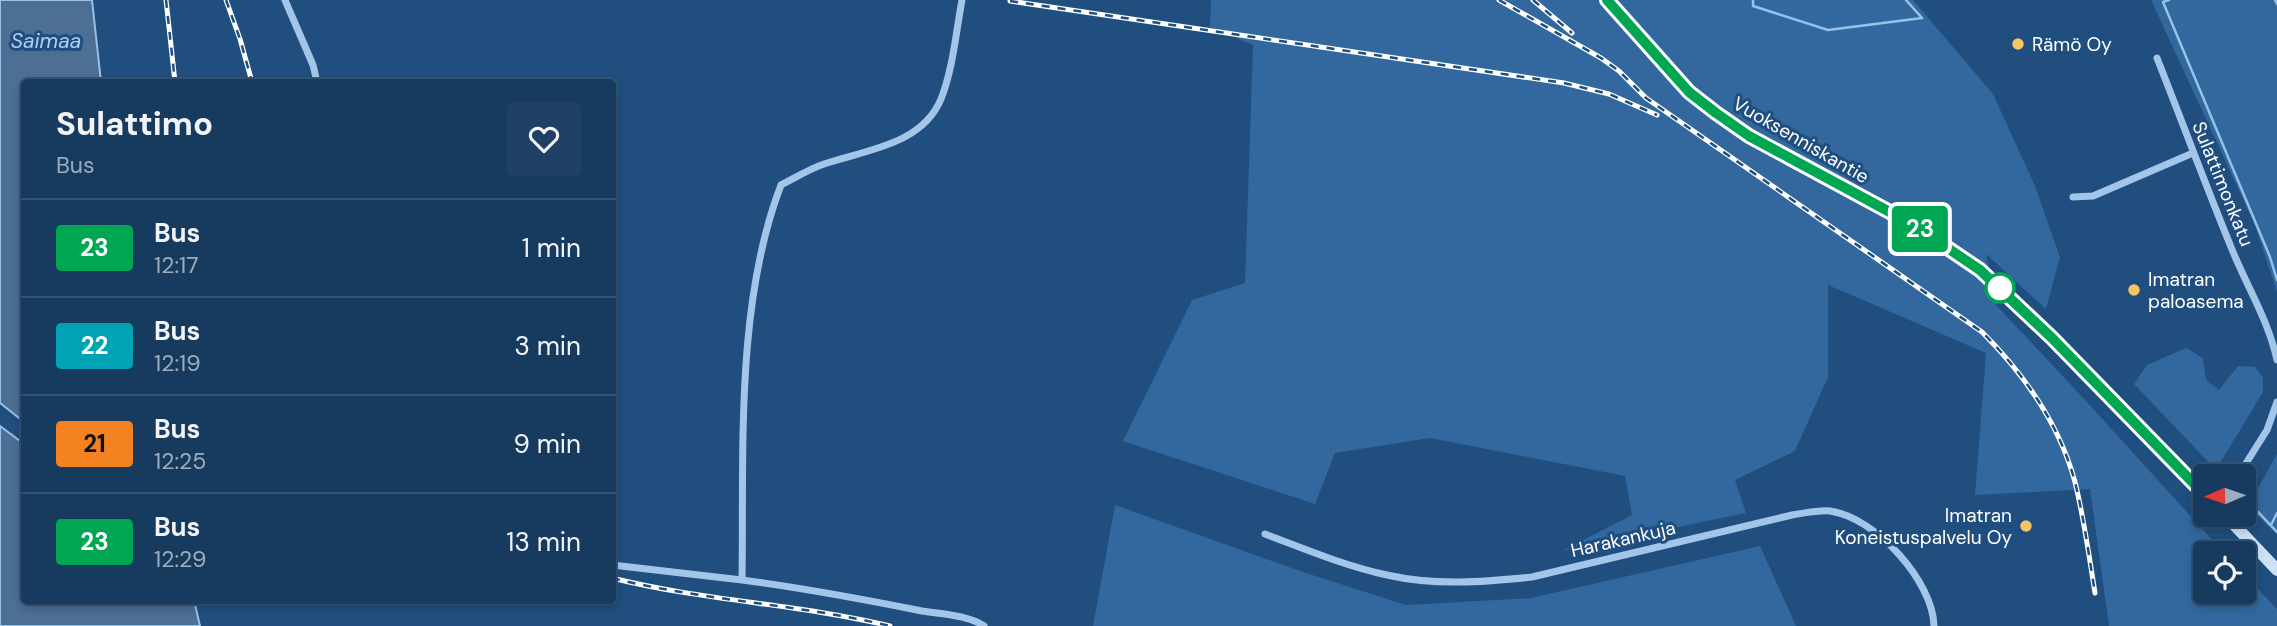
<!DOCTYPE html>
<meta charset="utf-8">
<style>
body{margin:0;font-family:"DM Sans",sans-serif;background:#204165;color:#f1f3f6;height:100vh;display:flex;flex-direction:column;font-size:26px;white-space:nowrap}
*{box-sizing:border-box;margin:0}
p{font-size:23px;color:#9eadbd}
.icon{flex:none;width:38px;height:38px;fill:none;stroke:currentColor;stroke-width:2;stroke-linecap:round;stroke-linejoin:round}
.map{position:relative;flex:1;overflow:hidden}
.drawer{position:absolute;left:21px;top:79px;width:595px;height:525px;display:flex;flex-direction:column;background:#173a5f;border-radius:7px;box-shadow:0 4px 10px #0003,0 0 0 2px #365474}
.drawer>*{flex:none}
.badge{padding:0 14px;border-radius:5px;font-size:24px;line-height:46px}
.needle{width:46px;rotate:268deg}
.buttons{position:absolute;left:2193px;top:464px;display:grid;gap:14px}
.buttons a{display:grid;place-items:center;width:63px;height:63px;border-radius:7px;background:#173a5f;box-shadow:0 4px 10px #0003,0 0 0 2px #365474;font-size:35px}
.map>.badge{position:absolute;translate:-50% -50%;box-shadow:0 0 0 4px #fff}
.round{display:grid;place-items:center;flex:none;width:74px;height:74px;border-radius:7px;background:#204165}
.overview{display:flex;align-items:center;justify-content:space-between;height:119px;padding:0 35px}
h1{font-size:33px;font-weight:700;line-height:52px}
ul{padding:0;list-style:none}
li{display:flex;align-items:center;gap:21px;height:98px;padding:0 35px;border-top:2px solid #365474}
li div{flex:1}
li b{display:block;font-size:26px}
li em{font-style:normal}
li .badge{min-width:77px;font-weight:700;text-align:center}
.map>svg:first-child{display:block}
</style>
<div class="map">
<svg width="2277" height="626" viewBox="0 0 2277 626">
<rect width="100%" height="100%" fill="#1f4e7f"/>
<path fill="#32689d" d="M 1211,0 L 1913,0 L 1993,94 L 2035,186 L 2060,257 L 2046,309 L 1986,254 L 1996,305 L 2087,402 L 2224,553 L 2205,553 L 2205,592 L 2244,592 L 2244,574 L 2277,609 L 2277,626 L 2109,626 L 2090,489 L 1975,495 L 1986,353 L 1828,285 L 1828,377 L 1795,451 L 1735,480 L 1746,513 L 1562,551 L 1632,515 L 1625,476 L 1430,438 L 1335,453 L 1315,504 L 1123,441 L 1192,300 L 1245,283 L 1253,45 L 1210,27 Z
M 2151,0 L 2277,0 L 2277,292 L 2255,225 Z
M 2186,348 L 2203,358 L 2206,380 L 2219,390 L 2238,366 L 2255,367 L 2263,377 L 2263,392 L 2216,470 L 2134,384 L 2147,365 Z
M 2277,454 L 2277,535 L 2248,506 Z
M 1115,505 L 1303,572 L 1406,605 L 1531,598 L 1760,546 L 1796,626 L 1093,626 Z"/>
<path fill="#4c6f93" stroke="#96c1e9" stroke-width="2" d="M 0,0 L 92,0 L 101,82 L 24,82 L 24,422 L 0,403 Z
M 0,426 L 24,444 L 24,600 L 194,600 L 200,626 L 0,626 Z"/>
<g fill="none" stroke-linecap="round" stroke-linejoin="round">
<path stroke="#96c1e9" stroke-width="2.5" d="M 1753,0 L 1753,6 L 1828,30 L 1922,18
M 1906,0 L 1922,18
M 2169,0 L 2163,2 L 2270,257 L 2277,280
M 2275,0 L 2277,4
M 2221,474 L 2223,476
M 2244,497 L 2277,532
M 2271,525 L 2277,513"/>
<path stroke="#a3c6e8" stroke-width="7" d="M 285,0 L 313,65 L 317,82
M 962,0 C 956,32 953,69 941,99 C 922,145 865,150 824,164 C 809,169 795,178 781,185 C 735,305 744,453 742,580 C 803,588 862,599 922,611 C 941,614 968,615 984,626
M 2157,58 C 2182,121 2205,184 2231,247 C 2246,285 2268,319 2277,360
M 2073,197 L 2093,196 L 2193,153
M 2238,476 L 2267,430 L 2277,402
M 1265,534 C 1305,549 1345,566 1387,575 C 1435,586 1484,582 1532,577 L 1792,515 C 1805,513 1818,510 1830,511 C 1875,517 1933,581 1934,626
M 612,565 L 742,580"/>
<path stroke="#cee1f6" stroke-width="12" d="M 1607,0 L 1689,92 L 1716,113 L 1749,136 L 1912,224 L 1980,270 L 2052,338 L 2205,495
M 2224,514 L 2277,570"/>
<defs>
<path id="rail" d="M 166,0 L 175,82
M 226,0 L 240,39 L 252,82
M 1499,0 L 1601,58 L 1619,71 L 1646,98 L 1982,332 C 2024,374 2059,423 2075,482 C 2084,518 2089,556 2095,593
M 1533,0 L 1572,33
M 1010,1 L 1564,83 L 1609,94 L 1657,115
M 612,578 C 704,601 799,604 890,626"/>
</defs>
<use href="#rail" stroke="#fff" stroke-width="5"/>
<use href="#rail" stroke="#1f4e7f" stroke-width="2.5" stroke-dasharray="8" stroke-linecap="butt"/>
</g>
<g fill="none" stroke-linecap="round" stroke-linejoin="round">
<defs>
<path id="line" d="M 1607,0 L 1689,92 L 1716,113 L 1749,136 L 1912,224 L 1980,270 L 2052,338 L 2205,495"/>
</defs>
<use href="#line" stroke="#fff" stroke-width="16"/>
<use href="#line" stroke="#00a651" stroke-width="10"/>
</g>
<g fill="#f6c463" stroke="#1f4e7f" stroke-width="2.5">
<circle cx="2018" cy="44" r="7"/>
<circle cx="2134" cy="290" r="7"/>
<circle cx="2026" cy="526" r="7"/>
</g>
<circle fill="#fff" stroke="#00a651" stroke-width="3.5" cx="2000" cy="288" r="14"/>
<g text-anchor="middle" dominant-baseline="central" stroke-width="6" stroke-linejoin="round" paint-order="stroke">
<g font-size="19" fill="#fff" stroke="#1f4e7f" text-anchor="start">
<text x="2032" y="44">Rämö Oy</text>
<text x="2148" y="279">Imatran<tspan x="2148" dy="22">paloasema</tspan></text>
<text x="2012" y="515" text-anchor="end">Imatran<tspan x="2012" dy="22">Koneistuspalvelu Oy</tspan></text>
</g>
<g font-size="19" fill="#fff" stroke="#1f4e7f">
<text transform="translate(1801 140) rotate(30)">Vuoksenniskantie</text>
<text transform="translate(2223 184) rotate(68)">Sulattimonkatu</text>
<text transform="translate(1623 539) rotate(-13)">Harakankuja</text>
</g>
<g font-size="21" font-style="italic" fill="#aed0f0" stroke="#1f4e7f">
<text x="46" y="41">Saimaa</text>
</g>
</g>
</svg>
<div class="buttons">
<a><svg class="needle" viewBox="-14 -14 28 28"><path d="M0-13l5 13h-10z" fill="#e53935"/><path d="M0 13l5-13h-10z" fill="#9eadbd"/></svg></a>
<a><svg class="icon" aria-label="locate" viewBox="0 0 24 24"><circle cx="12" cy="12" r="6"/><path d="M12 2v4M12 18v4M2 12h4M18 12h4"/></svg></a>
</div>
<b class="badge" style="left:1920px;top:229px;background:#00a651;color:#fff">23</b>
<section class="drawer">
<div class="overview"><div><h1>Sulattimo</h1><p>Bus</p></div><a class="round"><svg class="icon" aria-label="heart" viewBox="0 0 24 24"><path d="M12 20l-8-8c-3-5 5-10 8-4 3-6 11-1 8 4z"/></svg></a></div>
<ul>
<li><span class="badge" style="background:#00a651;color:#fff">23</span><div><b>Bus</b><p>12:17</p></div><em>1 min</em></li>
<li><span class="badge" style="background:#00a3b4;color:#fff">22</span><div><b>Bus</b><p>12:19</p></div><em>3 min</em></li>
<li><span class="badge" style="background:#f58220;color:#111">21</span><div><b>Bus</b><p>12:25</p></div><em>9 min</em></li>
<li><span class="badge" style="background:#00a651;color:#fff">23</span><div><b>Bus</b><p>12:29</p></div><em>13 min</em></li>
</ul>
</section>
</div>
